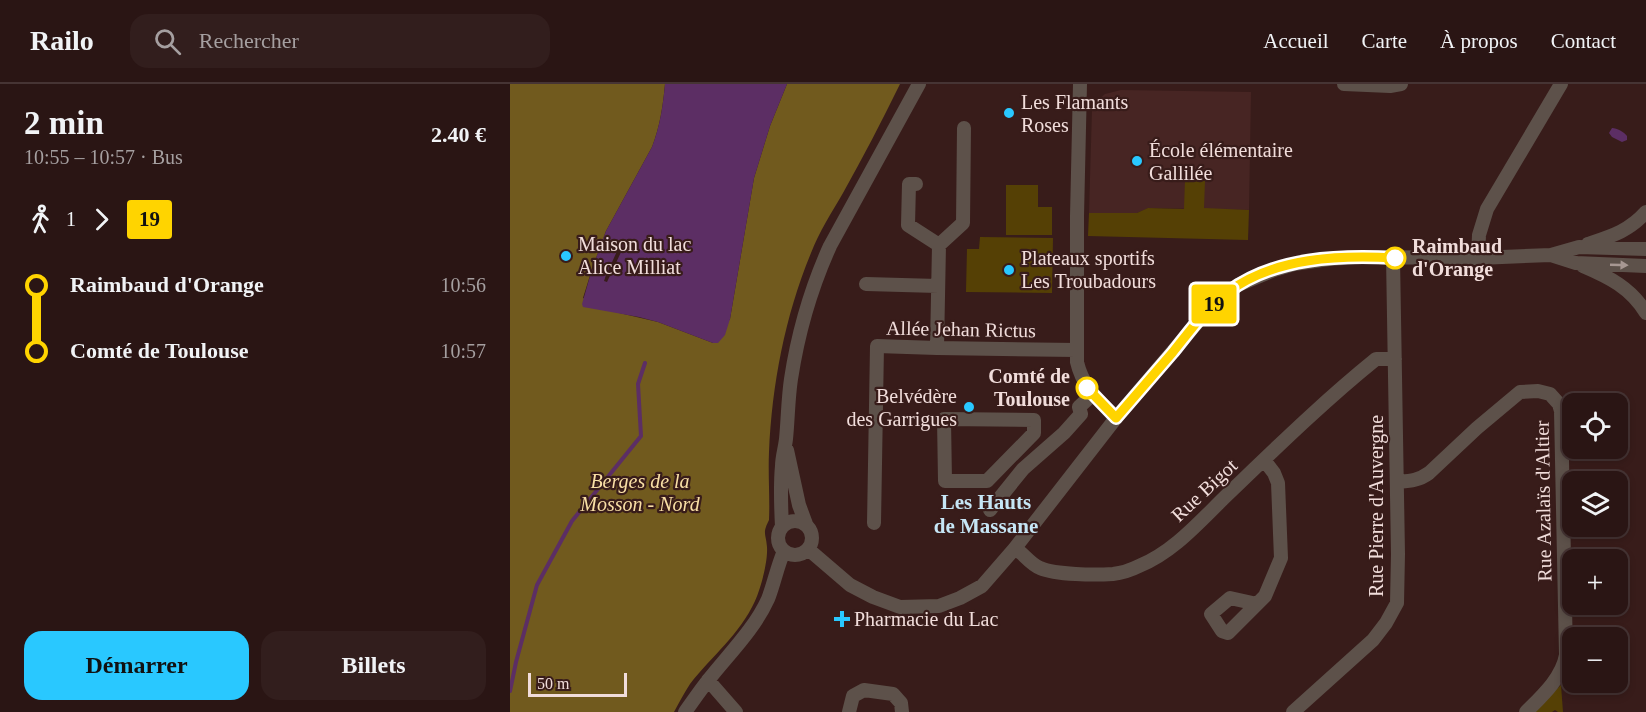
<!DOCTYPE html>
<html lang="fr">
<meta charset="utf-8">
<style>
body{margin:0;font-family:"Times New Roman",serif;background:#321e1d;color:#f1f3f6;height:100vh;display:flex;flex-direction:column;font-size:22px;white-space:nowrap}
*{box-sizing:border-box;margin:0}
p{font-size:20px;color:#a59fa0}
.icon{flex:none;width:33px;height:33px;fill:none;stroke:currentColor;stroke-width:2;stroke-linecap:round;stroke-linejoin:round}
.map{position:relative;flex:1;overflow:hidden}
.details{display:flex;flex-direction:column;background:#2a1514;width:510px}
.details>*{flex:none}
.badge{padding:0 12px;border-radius:4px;font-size:21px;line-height:39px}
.buttons{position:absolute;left:1052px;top:309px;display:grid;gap:12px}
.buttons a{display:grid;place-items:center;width:66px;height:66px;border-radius:12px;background:#2a1514;box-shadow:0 3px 9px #0003,0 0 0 2px #463434;font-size:30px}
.scale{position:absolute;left:18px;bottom:15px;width:99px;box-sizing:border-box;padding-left:6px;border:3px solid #f1dddb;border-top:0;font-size:16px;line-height:21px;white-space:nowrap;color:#f1dddb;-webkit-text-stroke:4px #381c1a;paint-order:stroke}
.map>.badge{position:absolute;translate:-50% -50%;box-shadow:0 0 0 3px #fff}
.legs{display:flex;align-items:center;gap:9px;height:66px;padding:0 24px;font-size:20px}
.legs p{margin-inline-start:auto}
.head{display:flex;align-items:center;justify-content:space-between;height:102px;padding:0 24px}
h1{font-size:33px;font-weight:800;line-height:45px}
.action{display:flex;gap:12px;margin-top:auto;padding:12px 24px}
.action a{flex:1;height:69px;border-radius:18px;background:#29c8ff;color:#111;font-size:24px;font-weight:800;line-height:69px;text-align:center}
.action a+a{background:#321e1d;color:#f1f3f6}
ul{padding:0 24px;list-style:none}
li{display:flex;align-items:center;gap:21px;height:66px;font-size:22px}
li i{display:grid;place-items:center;width:9px;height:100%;margin:0 8px;background:currentColor}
li i::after{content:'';width:15px;height:15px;margin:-8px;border:4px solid;border-radius:50%;background:#2a1514}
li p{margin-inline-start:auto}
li:first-child i{background:linear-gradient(#0000 50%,currentColor 0)}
li:last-child i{background:linear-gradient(currentColor 50%,#0000 0)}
header{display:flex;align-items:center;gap:36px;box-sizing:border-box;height:84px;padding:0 30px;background:#2a1514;border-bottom:2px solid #463434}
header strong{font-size:28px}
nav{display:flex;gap:33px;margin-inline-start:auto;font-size:21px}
.search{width:420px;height:54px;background:#321e1d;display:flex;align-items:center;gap:15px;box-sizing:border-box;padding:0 21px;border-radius:18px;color:#a59fa0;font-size:22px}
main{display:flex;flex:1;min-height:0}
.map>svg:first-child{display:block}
</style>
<header>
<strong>Railo</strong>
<div class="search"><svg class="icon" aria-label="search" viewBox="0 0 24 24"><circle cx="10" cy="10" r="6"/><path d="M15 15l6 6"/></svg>Rechercher</div>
<nav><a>Accueil</a><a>Carte</a><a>À propos</a><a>Contact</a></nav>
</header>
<main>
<section class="details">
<div class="head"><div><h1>2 min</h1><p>10:55 – 10:57 · Bus</p></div><b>2.40 €</b></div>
<div class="legs"><svg class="icon" aria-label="walk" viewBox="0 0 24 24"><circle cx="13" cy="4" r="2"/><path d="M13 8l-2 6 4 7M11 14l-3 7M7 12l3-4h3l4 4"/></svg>1<svg class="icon" aria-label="forward" viewBox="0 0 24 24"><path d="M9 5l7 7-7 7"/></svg><b class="badge" style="background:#ffd400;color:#111">19</b></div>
<ul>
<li><i style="color:#ffd400"></i><b>Raimbaud d'Orange</b><p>10:56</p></li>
<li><i style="color:#ffd400"></i><b>Comté de Toulouse</b><p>10:57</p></li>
</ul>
<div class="action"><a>Démarrer</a><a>Billets</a></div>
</section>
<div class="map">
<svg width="1136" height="628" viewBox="0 0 1136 628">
<rect width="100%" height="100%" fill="#381c1a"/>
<path fill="#472523" d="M 611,6 L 741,8 L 739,126 L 639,124 L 627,129 L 579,129 L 582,25 L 585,19 L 595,10 Z"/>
<path fill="#554005" d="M 675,96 L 695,97 L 694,124 L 739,126 L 738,156 L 578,152 L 579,129 L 627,129 L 638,124 L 674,125 Z
M 496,101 L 528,101 L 528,123 L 542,123 L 542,151 L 496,151 Z
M 470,153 L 543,154 L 542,209 L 456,208 L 457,165 L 469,165 Z
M 1051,601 L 1053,628 L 1048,628 L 1045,626 L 1042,628 L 1023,628 Z"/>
<path fill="#715a1e" d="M 0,0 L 155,0 C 153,22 150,42 142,63 L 96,147 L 82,185 L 73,214 L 105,228 L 148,238 L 203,259 L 220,235 L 244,94 L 260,42 L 277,0 L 390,0 C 372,37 353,73 333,109 C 322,128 309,148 301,169 C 275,232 262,300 259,368 C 258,391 260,414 259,436 C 252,450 256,449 257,463 C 258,477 251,504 245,517 C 230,550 202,572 180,600 C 174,609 169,619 164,628 L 0,628 Z"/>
<path fill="#5c2e64" d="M 155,0 L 277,0 L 260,42 L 244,94 L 220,235 L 215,251 L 208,259 L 203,259 L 148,238 L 129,233 L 73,223 L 72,220 L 82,185 L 96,147 L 142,63 C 150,42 153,22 155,0 Z
M 1102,44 C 1107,44 1114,48 1117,52 L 1117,56 L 1112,58 L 1102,53 L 1099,49 Z"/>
<path fill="#381c1a" d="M 108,165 L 112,166 L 97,198 L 94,197 L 96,191 L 82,185 L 83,181 L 98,187 Z"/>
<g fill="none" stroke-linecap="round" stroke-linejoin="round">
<path stroke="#5c2e64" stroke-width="4" d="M 0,607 L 6,578 L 27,501 L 62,437 L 131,352 L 128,300 L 135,279"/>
<path stroke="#5d514a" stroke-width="14" d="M 570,0 L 567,132 L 567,278 C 573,304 589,316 606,334
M 834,0 L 880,2 L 891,0
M 406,100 L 399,100 L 398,141 L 429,161 L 427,264
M 1078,160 C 1102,152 1119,147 1136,128
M 429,161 L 453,139 L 454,44
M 1041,171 L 1066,179 L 1136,182
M 968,174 L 969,151 L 977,125 L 1051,0
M 1073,182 C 1099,193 1121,204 1136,229
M 356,200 L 428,202
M 434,335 L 524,336 L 524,349 L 477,397 L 435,397 Z
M 277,366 L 289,421 L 296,440
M 887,398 C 899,397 908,397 919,389 L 967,344 L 1010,308 L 1028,307 L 1040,310 L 1049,320 L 1051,327 L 1056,571 C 1052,594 1032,612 1016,628
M 480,426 L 513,385 L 554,349 L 571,330 L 569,323 L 583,310
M268 454a17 17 0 1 1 34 0a17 17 0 1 1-34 0Z
M 364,439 L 367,262 L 427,264 L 566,266
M 272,443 C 271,423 270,402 272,382 C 272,373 275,364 276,355 C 278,335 278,315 281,295 C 288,249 301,204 320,162 L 409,0
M 505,464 C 514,470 520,480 530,484 C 546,491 585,491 603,490 C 612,489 621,486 629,482 C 664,468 691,436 718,410 C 766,364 814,317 866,275 L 885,275
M 298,465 L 340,501 L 363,513 L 390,523 L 429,522 L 450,514 L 472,502 L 505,464 L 606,334 L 703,220 L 728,201 L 764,186 L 784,180 L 819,175 L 848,173 L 968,174 L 1041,171 L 1069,163 L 1136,165
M 747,520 L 718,549 L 712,547 L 701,530 L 720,514 L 747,520 L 755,512 L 771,474 L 768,399 L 764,389 L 754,376
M 198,596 L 226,628
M 175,628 C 183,617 191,605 200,594 C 219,570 245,544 258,515 C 264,500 267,483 274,467
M 339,628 L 343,612 L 354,606 L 383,610 L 391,619 L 392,628
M 783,628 L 863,556 L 876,539 L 887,519 L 888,470 L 883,173"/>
</g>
<defs><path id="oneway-solid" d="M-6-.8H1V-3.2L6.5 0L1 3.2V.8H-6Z" transform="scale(1.5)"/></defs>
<use fill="#a79792" href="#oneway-solid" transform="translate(1109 181) rotate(2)"/>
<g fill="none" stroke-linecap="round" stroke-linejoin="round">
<defs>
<path id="line-1" d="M 577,304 L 606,334 C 625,312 644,290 663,268 C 680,247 696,224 718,208 C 765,173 830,171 885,174"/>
</defs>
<use href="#line-1" stroke="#fff" stroke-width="14"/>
<use href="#line-1" stroke="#ffd400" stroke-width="9"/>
</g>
<g fill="#29c8ff" stroke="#381c1a" stroke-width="2">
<circle cx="499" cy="29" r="6"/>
<circle cx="627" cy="77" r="6"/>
<circle cx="56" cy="172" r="6"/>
<circle cx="499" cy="186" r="6"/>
<circle cx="459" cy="323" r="6"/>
<path d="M329 526h6v6h6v6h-6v6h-6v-6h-6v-6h6z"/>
</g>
<g fill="#fff" stroke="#ffd400" stroke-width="3">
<circle cx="885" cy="174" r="10"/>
<circle cx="577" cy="304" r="10"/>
</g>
<g text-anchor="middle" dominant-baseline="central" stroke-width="4.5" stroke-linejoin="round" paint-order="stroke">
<g font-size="20" fill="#f1dddb" stroke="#381c1a" text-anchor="start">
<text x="511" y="18">Les Flamants<tspan x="511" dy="23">Roses</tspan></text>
<text x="639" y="66">École élémentaire<tspan x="639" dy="23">Gallilée</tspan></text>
<text x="68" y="160">Maison du lac<tspan x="68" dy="23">Alice Milliat</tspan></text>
<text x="511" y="174">Plateaux sportifs<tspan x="511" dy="23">Les Troubadours</tspan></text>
<text x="447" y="312" text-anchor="end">Belvédère<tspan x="447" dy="23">des Garrigues</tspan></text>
<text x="344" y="535">Pharmacie du Lac</text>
</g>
<g font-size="20" font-weight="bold" fill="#f1dddb" stroke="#381c1a" text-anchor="start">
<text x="902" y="162">Raimbaud<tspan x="902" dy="23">d'Orange</tspan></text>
<text x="560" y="292" text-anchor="end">Comté de<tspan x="560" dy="23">Toulouse</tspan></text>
</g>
<g font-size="20" fill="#f1dddb" stroke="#381c1a">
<text transform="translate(451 245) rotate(1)">Allée Jehan Rictus</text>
<text transform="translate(694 406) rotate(-43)">Rue Bigot</text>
<text transform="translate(1033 417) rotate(-91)">Rue Azalaïs d'Altier</text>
<text transform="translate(866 422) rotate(-90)">Rue Pierre d'Auvergne</text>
</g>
<g font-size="20" font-style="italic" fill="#f9dfa5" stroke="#381c1a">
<text x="130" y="397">Berges de la<tspan x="130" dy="23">Mosson - Nord</tspan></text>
</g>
<g font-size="21" font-weight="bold" fill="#c6e6f6" stroke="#381c1a">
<text x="476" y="418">Les Hauts<tspan x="476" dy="24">de Massane</tspan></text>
</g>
</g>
</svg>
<div class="buttons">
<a><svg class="icon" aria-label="locate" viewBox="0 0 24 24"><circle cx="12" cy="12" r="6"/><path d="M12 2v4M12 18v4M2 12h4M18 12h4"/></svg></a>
<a><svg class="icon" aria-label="layers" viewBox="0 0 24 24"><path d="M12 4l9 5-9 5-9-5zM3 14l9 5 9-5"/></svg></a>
<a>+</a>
<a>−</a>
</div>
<div class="scale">50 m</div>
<b class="badge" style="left:704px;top:220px;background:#ffd400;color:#111">19</b>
</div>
</main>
